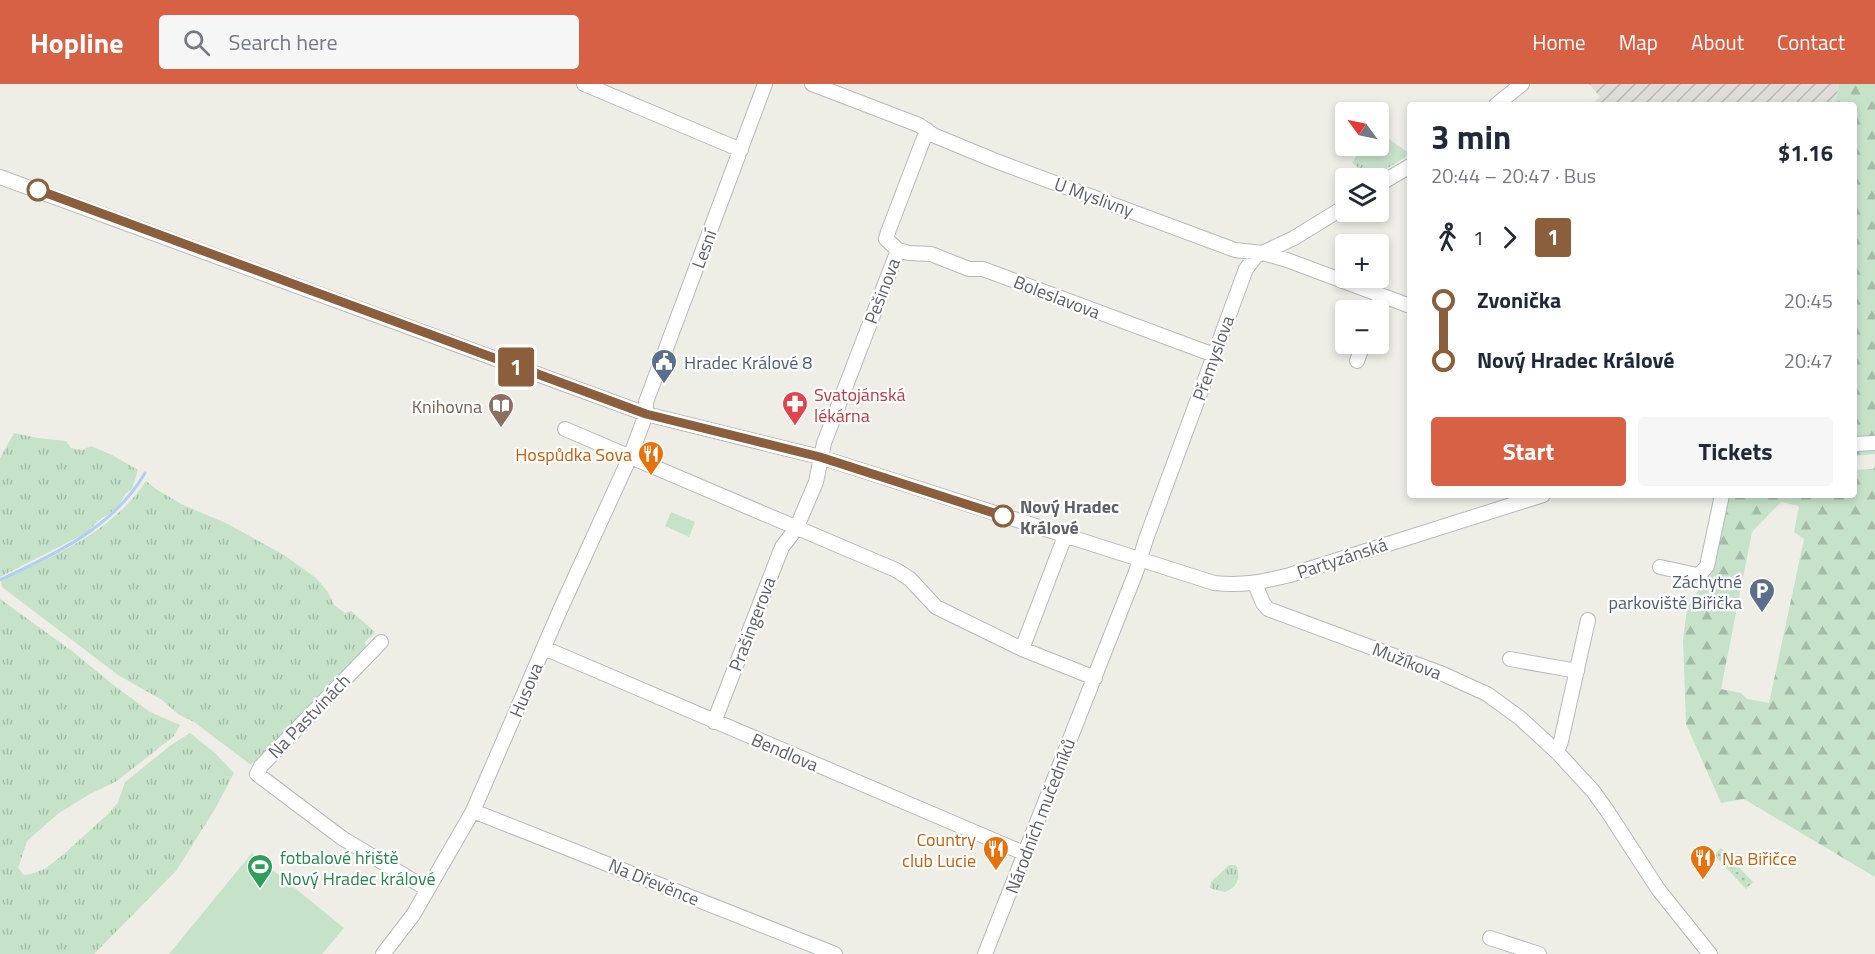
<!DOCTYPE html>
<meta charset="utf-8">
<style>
body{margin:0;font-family:"Titillium Web",sans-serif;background:#f6f6f7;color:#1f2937;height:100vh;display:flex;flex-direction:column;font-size:22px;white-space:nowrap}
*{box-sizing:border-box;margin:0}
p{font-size:20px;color:#747a83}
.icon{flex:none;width:33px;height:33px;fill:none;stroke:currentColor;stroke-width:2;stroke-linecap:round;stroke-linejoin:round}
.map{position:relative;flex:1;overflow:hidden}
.panel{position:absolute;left:1407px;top:18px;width:450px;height:396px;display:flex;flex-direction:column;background:#fff;border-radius:6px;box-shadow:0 3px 9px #0003}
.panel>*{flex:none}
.badge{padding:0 12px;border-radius:4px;font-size:21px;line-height:39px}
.needle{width:39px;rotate:303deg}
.buttons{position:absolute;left:1335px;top:18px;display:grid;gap:12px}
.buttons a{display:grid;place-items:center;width:54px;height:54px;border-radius:6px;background:#fff;box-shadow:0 3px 9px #0003;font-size:30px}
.map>.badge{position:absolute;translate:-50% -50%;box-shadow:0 0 0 3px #fff}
.legs{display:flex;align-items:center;gap:9px;height:66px;padding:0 24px;font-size:20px}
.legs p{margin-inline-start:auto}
.overview{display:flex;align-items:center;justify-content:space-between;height:102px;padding:0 24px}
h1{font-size:33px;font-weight:700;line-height:45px}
.primary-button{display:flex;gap:12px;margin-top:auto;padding:12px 24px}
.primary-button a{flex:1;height:69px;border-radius:6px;background:#d76144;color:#fff;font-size:24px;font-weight:700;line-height:69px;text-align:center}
.primary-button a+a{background:#f6f6f7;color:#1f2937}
ul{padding:0 24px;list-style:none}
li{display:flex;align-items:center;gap:21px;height:60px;font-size:22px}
li i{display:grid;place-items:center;width:9px;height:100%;margin:0 8px;background:currentColor}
li i::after{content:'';width:15px;height:15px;margin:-8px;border:4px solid;border-radius:50%;background:#fff}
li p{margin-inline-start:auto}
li:first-child i{background:linear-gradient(#0000 50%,currentColor 0)}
li:last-child i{background:linear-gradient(currentColor 50%,#0000 0)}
header{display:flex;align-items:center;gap:36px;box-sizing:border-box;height:84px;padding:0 30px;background:#d76144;color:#fff}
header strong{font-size:28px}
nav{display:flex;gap:33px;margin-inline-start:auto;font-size:21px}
.search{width:420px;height:54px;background:#f6f6f7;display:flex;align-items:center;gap:15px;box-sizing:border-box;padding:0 21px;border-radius:6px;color:#747a83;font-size:22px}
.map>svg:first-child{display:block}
</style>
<header>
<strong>Hopline</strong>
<div class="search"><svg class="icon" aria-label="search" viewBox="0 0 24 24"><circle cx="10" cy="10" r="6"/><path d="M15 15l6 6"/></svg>Search here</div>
<nav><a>Home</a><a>Map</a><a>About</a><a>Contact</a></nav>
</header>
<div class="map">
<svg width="1875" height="870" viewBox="0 0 1875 870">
<defs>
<pattern id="industrial-furrows" width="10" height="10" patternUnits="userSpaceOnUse" patternTransform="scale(1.5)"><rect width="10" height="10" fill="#deddd9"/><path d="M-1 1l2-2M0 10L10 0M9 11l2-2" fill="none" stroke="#b7b7b4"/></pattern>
<pattern id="grass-tufts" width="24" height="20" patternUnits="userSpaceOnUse" patternTransform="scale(1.5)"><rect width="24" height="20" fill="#c6e3c9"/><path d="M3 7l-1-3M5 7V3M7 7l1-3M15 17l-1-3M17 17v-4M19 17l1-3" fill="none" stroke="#a4bba7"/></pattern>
<pattern id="forest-firs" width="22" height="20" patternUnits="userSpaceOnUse" patternTransform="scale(1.5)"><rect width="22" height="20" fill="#c6e3c9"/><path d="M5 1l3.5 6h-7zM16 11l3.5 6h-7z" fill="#a4bba7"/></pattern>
<pattern id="park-dots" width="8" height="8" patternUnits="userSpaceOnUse" patternTransform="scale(1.5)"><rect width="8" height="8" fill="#c6e3c9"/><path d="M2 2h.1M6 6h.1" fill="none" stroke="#a4bba7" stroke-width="1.8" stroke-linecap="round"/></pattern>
</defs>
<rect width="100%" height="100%" fill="#eeeee7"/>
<path fill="url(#industrial-furrows)" d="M 1589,0 L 1839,0 L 1835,21 L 1590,21 L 1600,13 Z"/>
<path fill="url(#grass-tufts)" d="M 1379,48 L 1410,70 L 1372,94 L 1352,79 L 1363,62 L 1378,62 Z
M 14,349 L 38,354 L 66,357 L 71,364 L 82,366 L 91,362 L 112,371 L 138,386 L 132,405 C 121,411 124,417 116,424 C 108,432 95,436 90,447 L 0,493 L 0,374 Z
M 146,397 L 156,405 L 183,421 L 226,439 L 284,471 L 316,494 L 328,508 L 334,521 L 345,529 L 351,527 L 375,548 L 365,558 L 366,564 L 251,681 L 194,638 L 178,630 L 162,616 L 118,591 L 2,503 L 1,496 C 54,473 113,447 146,397 Z
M 0,515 L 72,567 L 111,599 L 150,628 L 180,641 L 174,652 L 117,697 L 90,710 L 59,729 L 27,757 L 18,784 L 24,791 L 30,790 L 45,785 L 64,770 L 109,729 L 118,718 L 125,698 L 171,661 L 190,649 L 215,669 L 234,689 L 215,725 L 176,787 L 94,870 L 0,870 Z
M 1229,781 L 1235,781 L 1237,783 C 1240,795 1238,803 1225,808 L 1212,805 L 1210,803 L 1211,798 Z"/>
<path fill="url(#forest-firs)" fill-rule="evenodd" d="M 1839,0 L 1875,0 L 1875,370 L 1854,372 L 1854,21 L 1835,21 Z
M 1875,383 L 1875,793 L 1744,715 L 1721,719 L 1686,640 L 1683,556 L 1687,525 L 1710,486 L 1725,411 L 1854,411 L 1854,386 L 1873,385 ZM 1781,418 L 1799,422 L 1794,448 L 1804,455 L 1769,619 L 1747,615 L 1741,609 L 1721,605 L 1752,448 Z"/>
<path fill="url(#park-dots)" d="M 1721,764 L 1753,798 L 1746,805 L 1714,771 Z"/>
<path fill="#c6e3c9" d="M 671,428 L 695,438 L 689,453 L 665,442 Z
M 252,769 L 344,844 L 322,870 L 169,870 Z"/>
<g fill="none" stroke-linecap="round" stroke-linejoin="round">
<path stroke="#afcff6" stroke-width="3" d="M 0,496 C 54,471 114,443 145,389"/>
<defs>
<path id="street" d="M 584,0 L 741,66
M 812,0 L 919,41 L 933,51 L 996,77 L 1235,166 L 1263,169 L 1287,176 L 1410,222
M 1496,21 L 1522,0
M 927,46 L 888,148 L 886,155 L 898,166 L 909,169 L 931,170 L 969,185 L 983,185 L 1214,271
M 0,93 L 646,330 L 820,373 L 1214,499 C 1244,502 1261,498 1290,491 L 1543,411
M 1378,101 L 1410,82
M 1375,226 L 1381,211
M 1357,277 L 1363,260
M 565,345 L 896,486 L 910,495 L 936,523 L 1022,565 L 1095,594
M 1854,360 L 1875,359
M 1660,483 L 1697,491 L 1702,488 L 1707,482 L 1722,411
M 1255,500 L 1263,519 L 1268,525 L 1443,590 L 1487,610 L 1520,634 L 1557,668 L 1593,707 L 1608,728 L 1658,805 L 1710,870
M 381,558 L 261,682 L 257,690 L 342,754 L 427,805
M 544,564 L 1026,770
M 1022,565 L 1065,452
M 1510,575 L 1577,587
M 714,638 L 782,463 L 796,445 L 816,398 L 824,359 L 898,166
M 1557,668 L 1561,657 L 1588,536
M 473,727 L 835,870
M 1490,854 L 1539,870
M 383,870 L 413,831 L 473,727 L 560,526 L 630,373 L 646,330 L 646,318 L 649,310 L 765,0
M 985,870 L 1136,488 L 1146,455 L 1246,185 L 1256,172 L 1294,154 L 1346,122"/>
</defs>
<use href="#street" stroke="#b6b8bc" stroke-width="16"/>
<use href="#street" stroke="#fff" stroke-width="14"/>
</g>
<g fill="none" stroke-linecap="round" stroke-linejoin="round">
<defs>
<path id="line-1" d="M 38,106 L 646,330 L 820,373 L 1003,432"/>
</defs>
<use href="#line-1" stroke="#fff" stroke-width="14"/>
<use href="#line-1" stroke="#8b5e3c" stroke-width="9"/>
</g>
<defs>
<symbol id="civic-pin" viewBox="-11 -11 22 30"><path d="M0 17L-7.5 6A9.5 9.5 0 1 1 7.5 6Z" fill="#5c6f8a" stroke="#fff"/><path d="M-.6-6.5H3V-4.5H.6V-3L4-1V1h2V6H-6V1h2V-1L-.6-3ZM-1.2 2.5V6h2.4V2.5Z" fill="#fff"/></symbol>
<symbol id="pharmacy-pin" viewBox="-11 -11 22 30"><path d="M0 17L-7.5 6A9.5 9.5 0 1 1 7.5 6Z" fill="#e0444e" stroke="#fff"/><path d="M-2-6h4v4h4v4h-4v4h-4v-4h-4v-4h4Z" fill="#fff"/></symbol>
<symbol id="library-pin" viewBox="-11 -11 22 30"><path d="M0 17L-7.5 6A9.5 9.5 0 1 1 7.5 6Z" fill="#8d6e63" stroke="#fff"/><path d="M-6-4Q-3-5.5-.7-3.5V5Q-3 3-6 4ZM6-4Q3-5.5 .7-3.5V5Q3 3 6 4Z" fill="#fff"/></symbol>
<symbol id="restaurant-pin" viewBox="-11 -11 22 30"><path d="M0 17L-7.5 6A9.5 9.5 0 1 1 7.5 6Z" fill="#e8710a" stroke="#fff"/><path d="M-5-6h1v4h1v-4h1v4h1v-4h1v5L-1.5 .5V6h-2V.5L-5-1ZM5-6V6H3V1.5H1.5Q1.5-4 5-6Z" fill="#fff"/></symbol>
<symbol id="parking-pin" viewBox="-11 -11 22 30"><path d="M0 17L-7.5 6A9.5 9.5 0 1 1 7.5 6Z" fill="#5c6f8a" stroke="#fff"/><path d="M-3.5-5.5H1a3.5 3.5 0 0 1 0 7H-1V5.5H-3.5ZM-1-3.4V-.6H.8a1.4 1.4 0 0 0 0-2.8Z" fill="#fff"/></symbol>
<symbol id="stadium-pin" viewBox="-11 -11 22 30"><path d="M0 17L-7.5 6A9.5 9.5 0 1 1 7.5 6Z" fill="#2e9e5b" stroke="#fff"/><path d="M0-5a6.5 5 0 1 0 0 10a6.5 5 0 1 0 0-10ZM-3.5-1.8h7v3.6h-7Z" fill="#fff"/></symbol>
</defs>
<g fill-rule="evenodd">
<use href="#civic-pin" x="649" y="263" width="30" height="40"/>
<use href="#pharmacy-pin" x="780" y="305" width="30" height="40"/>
<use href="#library-pin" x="486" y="307" width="30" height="40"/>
<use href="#restaurant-pin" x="636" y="355" width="30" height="40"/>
<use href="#parking-pin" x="1747" y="492" width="30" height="40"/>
<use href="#restaurant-pin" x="981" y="750" width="30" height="40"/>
<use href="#restaurant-pin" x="1688" y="759" width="30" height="40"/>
<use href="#stadium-pin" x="245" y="768" width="30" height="40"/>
</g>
<g fill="#fff" stroke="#8b5e3c" stroke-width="3">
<circle cx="38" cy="106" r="10"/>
<circle cx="1003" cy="432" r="10"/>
</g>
<g text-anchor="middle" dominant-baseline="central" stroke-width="4.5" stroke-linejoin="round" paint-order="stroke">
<g font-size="18" fill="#5e6065" stroke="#fff">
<text transform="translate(1094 113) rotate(20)">U Myslivny</text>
<text transform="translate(704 165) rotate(-70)">Lesní</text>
<text transform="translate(882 207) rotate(-69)">Pešinova</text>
<text transform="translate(1057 213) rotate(21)">Boleslavova</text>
<text transform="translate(1213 274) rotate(-70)">Přemyslova</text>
<text transform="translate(1342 474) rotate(-18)">Partyzánská</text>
<text transform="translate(752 540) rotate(-69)">Prašingerova</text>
<text transform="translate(1407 577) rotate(21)">Mužíkova</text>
<text transform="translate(526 606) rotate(-67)">Husova</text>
<text transform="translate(309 632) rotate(-46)">Na Pastvinách</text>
<text transform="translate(785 668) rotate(23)">Bendlova</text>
<text transform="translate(1040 732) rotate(-69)">Národních mučedníků</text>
<text transform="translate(654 798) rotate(22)">Na Dřevěnce</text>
</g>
<g font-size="18" fill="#4e5e75" stroke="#fff" text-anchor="start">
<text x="684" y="278">Hradec Králové 8</text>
<text x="1742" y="497" text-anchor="end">Záchytné<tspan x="1742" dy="21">parkoviště Biřička</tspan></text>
</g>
<g font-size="18" fill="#be3a42" stroke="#fff" text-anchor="start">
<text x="814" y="310">Svatojánská<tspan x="814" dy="21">lékárna</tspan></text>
</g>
<g font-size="18" fill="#785e54" stroke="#fff" text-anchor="end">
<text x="482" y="322">Knihovna</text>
</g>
<g font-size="18" fill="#c56008" stroke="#fff" text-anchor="end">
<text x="632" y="370">Hospůdka Sova</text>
<text x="976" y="755">Country<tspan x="976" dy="21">club Lucie</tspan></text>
<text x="1722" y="774" text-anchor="start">Na Biřičce</text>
</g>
<g font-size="18" font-weight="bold" fill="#5e6065" stroke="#fff" text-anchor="start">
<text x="1020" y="422">Nový Hradec<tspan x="1020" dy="21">Králové</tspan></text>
</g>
<g font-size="18" fill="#27864d" stroke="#fff" text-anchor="start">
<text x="280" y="773">fotbalové hřiště<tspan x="280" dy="21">Nový Hradec králové</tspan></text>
</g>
</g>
</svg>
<div class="buttons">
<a><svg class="needle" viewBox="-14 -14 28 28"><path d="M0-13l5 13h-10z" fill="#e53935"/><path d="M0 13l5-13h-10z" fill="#747a83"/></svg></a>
<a><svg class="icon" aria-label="layers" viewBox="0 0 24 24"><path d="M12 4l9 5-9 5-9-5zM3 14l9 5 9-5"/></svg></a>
<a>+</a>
<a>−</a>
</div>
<b class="badge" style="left:516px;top:283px;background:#8b5e3c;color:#fff">1</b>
<section class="panel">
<div class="overview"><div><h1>3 min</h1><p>20:44 – 20:47 · Bus</p></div><b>$1.16</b></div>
<div class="legs"><svg class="icon" aria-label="walk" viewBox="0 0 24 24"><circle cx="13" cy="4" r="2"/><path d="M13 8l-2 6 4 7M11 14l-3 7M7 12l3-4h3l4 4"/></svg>1<svg class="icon" aria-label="forward" viewBox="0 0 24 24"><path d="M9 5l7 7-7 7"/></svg><b class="badge" style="background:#8b5e3c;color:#fff">1</b></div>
<ul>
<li><i style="color:#8b5e3c"></i><b>Zvonička</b><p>20:45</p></li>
<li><i style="color:#8b5e3c"></i><b>Nový Hradec Králové</b><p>20:47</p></li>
</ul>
<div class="primary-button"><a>Start</a><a>Tickets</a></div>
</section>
</div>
